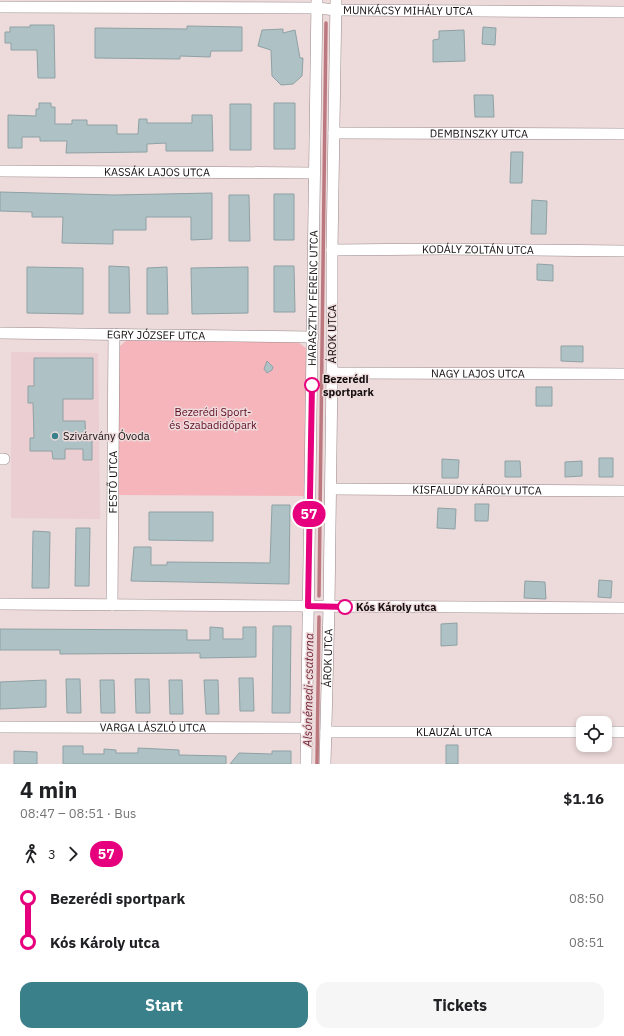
<!DOCTYPE html>
<meta charset="utf-8">
<style>
body{margin:0;font-family:"IBM Plex Sans",sans-serif;background:#f6f6f6;color:#202124;height:100vh;display:flex;flex-direction:column;font-size:15px;white-space:nowrap}
*{box-sizing:border-box;margin:0}
p{font-size:13px;color:#757577}
.icon{flex:none;width:22px;height:22px;fill:none;stroke:currentColor;stroke-width:2;stroke-linecap:round;stroke-linejoin:round}
.map{position:relative;height:764px;overflow:hidden}
.panel{display:flex;flex-direction:column;background:#fff;flex:1}
.panel>*{flex:none}
.badge{padding:0 8px;border-radius:13px;font-size:14px;line-height:26px}
.fabs{position:absolute;left:576px;top:716px;display:grid;gap:8px}
.fabs a{display:grid;place-items:center;width:36px;height:36px;border-radius:8px;background:#fff;box-shadow:0 2px 6px #0003;font-size:20px}
.map>.badge{position:absolute;translate:-50% -50%;box-shadow:0 0 0 2px #fff}
.legs{display:flex;align-items:center;gap:6px;height:44px;padding:0 20px;font-size:13px}
.legs p{margin-inline-start:auto}
.headline{display:flex;align-items:center;justify-content:space-between;height:68px;padding:0 20px}
h1{font-size:22px;font-weight:800;line-height:30px}
.action{display:flex;gap:8px;margin-top:auto;padding:8px 20px}
.action a{flex:1;height:46px;border-radius:12px;background:#3a808b;color:#fff;font-size:16px;font-weight:800;line-height:46px;text-align:center}
.action a+a{background:#f6f6f6;color:#202124}
ul{padding:0 20px;list-style:none}
li{display:flex;align-items:center;gap:14px;height:44px;font-size:15px}
li i{display:grid;place-items:center;width:6px;height:100%;margin:0 5px;background:currentColor}
li i::after{content:'';width:10px;height:10px;margin:-5px;border:3px solid;border-radius:50%;background:#fff}
li p{margin-inline-start:auto}
li:first-child i{background:linear-gradient(#0000 50%,currentColor 0)}
li:last-child i{background:linear-gradient(currentColor 50%,#0000 0)}
.map>svg:first-child{display:block}
</style>
<div class="map">
<svg width="624" height="764" viewBox="0 0 624 764">
<rect width="100%" height="100%" fill="#eddadb"/>
<path fill="#ebced1" d="M 11,352 L 98,353 L 100,519 L 11,518 Z"/>
<path fill="#f6b5bb" d="M 127,340 L 298,342 L 307,349 L 307,496 L 119,495 L 119,347 Z"/>
<g fill="none" stroke-linecap="round" stroke-linejoin="round">
<path stroke="#bb787f" stroke-width="3.5" d="M 319,596 L 326,23
M 317,764 L 319,617"/>
</g>
<path fill="#aec2c6" stroke="#8ea1a4" d="M 30,25 L 54,25 L 55,78 L 38,78 L 37,50 L 11,50 L 11,43 L 5,43 L 5,32 L 10,32 L 10,27 L 30,27 Z
M 187,26 L 242,27 L 242,51 L 211,51 L 210,57 L 180,56 L 180,59 L 95,58 L 95,28 L 187,29 Z
M 483,27 L 496,28 L 495,45 L 482,44 Z
M 283,29 L 283,33 L 295,30 L 300,58 L 303,58 L 302,76 L 293,84 L 281,85 L 272,76 L 271,50 L 258,46 L 262,30 Z
M 464,30 L 465,61 L 433,62 L 433,40 L 439,39 L 439,31 Z
M 474,95 L 493,95 L 494,117 L 475,117 Z
M 39,103 L 51,103 L 51,107 L 55,107 L 55,124 L 72,124 L 72,120 L 87,120 L 87,125 L 117,125 L 117,134 L 138,134 L 139,119 L 147,119 L 147,123 L 192,123 L 192,115 L 212,115 L 213,151 L 166,151 L 166,143 L 147,144 L 147,152 L 66,153 L 67,141 L 40,141 L 40,137 L 22,137 L 22,148 L 8,148 L 8,115 L 36,116 L 36,109 L 39,109 Z
M 274,103 L 295,103 L 295,149 L 274,149 Z
M 230,104 L 251,104 L 251,150 L 230,150 Z
M 511,152 L 523,152 L 522,183 L 510,183 Z
M 0,192 L 114,195 L 212,193 L 212,239 L 191,240 L 191,217 L 146,217 L 146,230 L 113,230 L 113,244 L 62,243 L 63,217 L 32,217 L 32,212 L 0,211 Z
M 274,194 L 294,194 L 294,240 L 274,240 Z
M 229,195 L 249,195 L 250,241 L 229,241 Z
M 532,200 L 547,201 L 546,234 L 531,234 Z
M 537,264 L 553,265 L 553,281 L 537,280 Z
M 109,266 L 129,267 L 130,313 L 109,313 Z
M 274,266 L 294,266 L 295,312 L 274,312 Z
M 27,267 L 83,268 L 83,314 L 27,313 Z
M 167,267 L 168,314 L 147,314 L 147,268 Z
M 248,267 L 248,313 L 192,314 L 191,268 Z
M 561,346 L 583,346 L 583,362 L 561,361 Z
M 34,358 L 93,358 L 93,399 L 63,399 L 63,421 L 85,421 L 86,441 L 92,441 L 92,460 L 83,460 L 83,449 L 65,449 L 65,459 L 53,459 L 52,451 L 30,451 L 30,438 L 34,438 L 33,403 L 28,403 L 28,386 L 34,386 Z
M 267,361 L 273,367 L 272,370 L 267,373 L 264,369 Z
M 536,387 L 552,387 L 552,406 L 536,406 Z
M 599,458 L 613,458 L 613,477 L 599,477 Z
M 442,459 L 459,460 L 458,478 L 442,478 Z
M 505,461 L 520,461 L 521,477 L 505,477 Z
M 582,461 L 582,476 L 565,477 L 565,462 Z
M 475,504 L 489,504 L 488,521 L 475,521 Z
M 272,505 L 290,505 L 289,584 L 131,581 L 134,547 L 151,547 L 151,565 L 167,565 L 167,562 L 270,563 Z
M 438,508 L 456,509 L 455,529 L 437,528 Z
M 149,512 L 213,512 L 213,541 L 149,540 Z
M 76,528 L 90,528 L 89,586 L 75,586 Z
M 33,531 L 50,532 L 49,588 L 32,588 Z
M 599,580 L 612,581 L 611,598 L 598,597 Z
M 525,581 L 545,582 L 546,599 L 524,598 Z
M 457,623 L 457,645 L 441,646 L 441,624 Z
M 273,626 L 291,626 L 290,713 L 272,713 Z
M 210,627 L 223,628 L 223,639 L 243,639 L 243,627 L 256,627 L 256,657 L 200,658 L 200,653 L 60,654 L 60,650 L 0,650 L 0,629 L 187,630 L 187,640 L 210,640 Z
M 239,678 L 253,678 L 254,711 L 240,711 Z
M 66,679 L 80,679 L 81,713 L 67,713 Z
M 135,679 L 149,679 L 150,713 L 136,713 Z
M 46,680 L 46,707 L 0,709 L 0,682 Z
M 100,680 L 114,680 L 115,713 L 101,713 Z
M 169,680 L 182,680 L 183,714 L 170,714 Z
M 204,680 L 218,680 L 219,714 L 206,714 Z
M 446,745 L 458,745 L 458,764 L 446,764 Z
M 63,746 L 83,746 L 83,754 L 104,754 L 104,749 L 116,750 L 116,753 L 138,753 L 138,748 L 179,750 L 179,755 L 226,756 L 226,764 L 63,764 Z
M 14,751 L 37,752 L 37,764 L 14,764 Z
M 272,751 L 291,751 L 291,764 L 230,764 L 239,753 L 272,754 Z"/>
<g fill="none" stroke-linecap="round" stroke-linejoin="round">
<defs>
<g id="minor">
<path id="s1" d="M 0,7 L 317,8 L 336,10 L 624,12"/>
<path id="s2" d="M 334,133 L 624,134"/>
<path id="s3" d="M 0,171 L 314,173"/>
<path id="s4" d="M 332,250 L 444,249 L 624,251"/>
<path id="s5" d="M 0,333 L 313,337"/>
<path id="s6" d="M 332,373 L 624,374"/>
<path d="M 0,459 L 4,459"/>
<path id="s7" d="M 331,489 L 624,491"/>
<path d="M 0,604 L 624,608"/>
<path id="s8" d="M 112,605 L 114,334"/>
<path id="s9" d="M 0,727 L 306,728"/>
<path id="s10" d="M 326,732 L 583,732"/>
<path d="M 605,732 L 624,732"/>
<path id="s11" d="M 306,764 L 317,0"/>
<path id="s12" d="M 325,764 L 329,607 L 332,373 L 332,250 L 336,0"/>
</g>
</defs>
<use href="#minor" stroke="#998789" stroke-width="12"/>
<use href="#minor" stroke="#fff" stroke-width="11"/>
</g>
<g fill="none" stroke-linecap="round" stroke-linejoin="round">
<defs>
<path id="line-1" d="M 312,385 L 308,606 L 345,607"/>
</defs>
<use href="#line-1" stroke="#fff" stroke-width="9"/>
<use href="#line-1" stroke="#e6007e" stroke-width="6"/>
</g>
<g fill="#fff" stroke="#e6007e" stroke-width="2">
<circle cx="312" cy="385" r="7"/>
<circle cx="345" cy="607" r="7"/>
</g>
<circle fill="#3a808b" stroke="#eddadb" stroke-width="1.5" cx="55" cy="436" r="4"/>
<g text-anchor="middle" dominant-baseline="central" stroke-width="3" stroke-linejoin="round" paint-order="stroke">
<g font-size="11" fill="#150e0f" stroke="#eddadb">
<text stroke="none"><textPath href="#s1" startOffset="408">MUNKÁCSY MIHÁLY UTCA</textPath></text>
<text stroke="none"><textPath href="#s2" startOffset="145">DEMBINSZKY UTCA</textPath></text>
<text stroke="none"><textPath href="#s3" startOffset="157">KASSÁK LAJOS UTCA</textPath></text>
<text stroke="none"><textPath href="#s4" startOffset="146">KODÁLY ZOLTÁN UTCA</textPath></text>
<text stroke="none"><textPath href="#s11" startOffset="466">HARASZTHY FERENC UTCA</textPath></text>
<text transform="translate(332 334) rotate(-90)">ÁROK UTCA</text>
<text stroke="none"><textPath href="#s5" startOffset="156">EGRY JÓZSEF UTCA</textPath></text>
<text stroke="none"><textPath href="#s6" startOffset="146">NAGY LAJOS UTCA</textPath></text>
<text stroke="none"><textPath href="#s8" startOffset="123">FESTŐ UTCA</textPath></text>
<text stroke="none"><textPath href="#s7" startOffset="146">KISFALUDY KÁROLY UTCA</textPath></text>
<text stroke="none"><textPath href="#s12" startOffset="106">ÁROK UTCA</textPath></text>
<text stroke="none"><textPath href="#s9" startOffset="153">VARGA LÁSZLÓ UTCA</textPath></text>
<text stroke="none"><textPath href="#s10" startOffset="128">KLAUZÁL UTCA</textPath></text>
</g>
<g font-size="11" font-weight="bold" fill="#150e0f" stroke="#eddadb" text-anchor="start">
<text x="323" y="379">Bezerédi<tspan x="323" dy="13">sportpark</tspan></text>
<text x="356" y="607">Kós Károly utca</text>
</g>
<g font-size="11" fill="#5e0a21" stroke="#eddadb">
<text x="213" y="412">Bezerédi Sport-<tspan x="213" dy="13">és Szabadidőpark</tspan></text>
</g>
<g font-size="11" fill="#150e0f" stroke="#eddadb" text-anchor="start">
<text x="63" y="436">Szivárvány Óvoda</text>
</g>
<g font-size="12" font-style="italic" fill="#6d1b2d" stroke="#eddadb">
<text transform="translate(308 690) rotate(-89)">Alsónémedi-csatorna</text>
</g>
</g>
</svg>
<div class="fabs">
<a><svg class="icon" aria-label="locate" viewBox="0 0 24 24"><circle cx="12" cy="12" r="6"/><path d="M12 2v4M12 18v4M2 12h4M18 12h4"/></svg></a>
</div>
<b class="badge" style="left:309px;top:514px;background:#e6007e;color:#fff">57</b>
</div>
<section class="panel">
<div class="headline"><div><h1>4 min</h1><p>08:47 – 08:51 · Bus</p></div><b>$1.16</b></div>
<div class="legs"><svg class="icon" aria-label="walk" viewBox="0 0 24 24"><circle cx="13" cy="4" r="2"/><path d="M13 8l-2 6 4 7M11 14l-3 7M7 12l3-4h3l4 4"/></svg>3<svg class="icon" aria-label="forward" viewBox="0 0 24 24"><path d="M9 5l7 7-7 7"/></svg><b class="badge" style="background:#e6007e;color:#fff">57</b></div>
<ul>
<li><i style="color:#e6007e"></i><b>Bezerédi sportpark</b><p>08:50</p></li>
<li><i style="color:#e6007e"></i><b>Kós Károly utca</b><p>08:51</p></li>
</ul>
<div class="action"><a>Start</a><a>Tickets</a></div>
</section>
